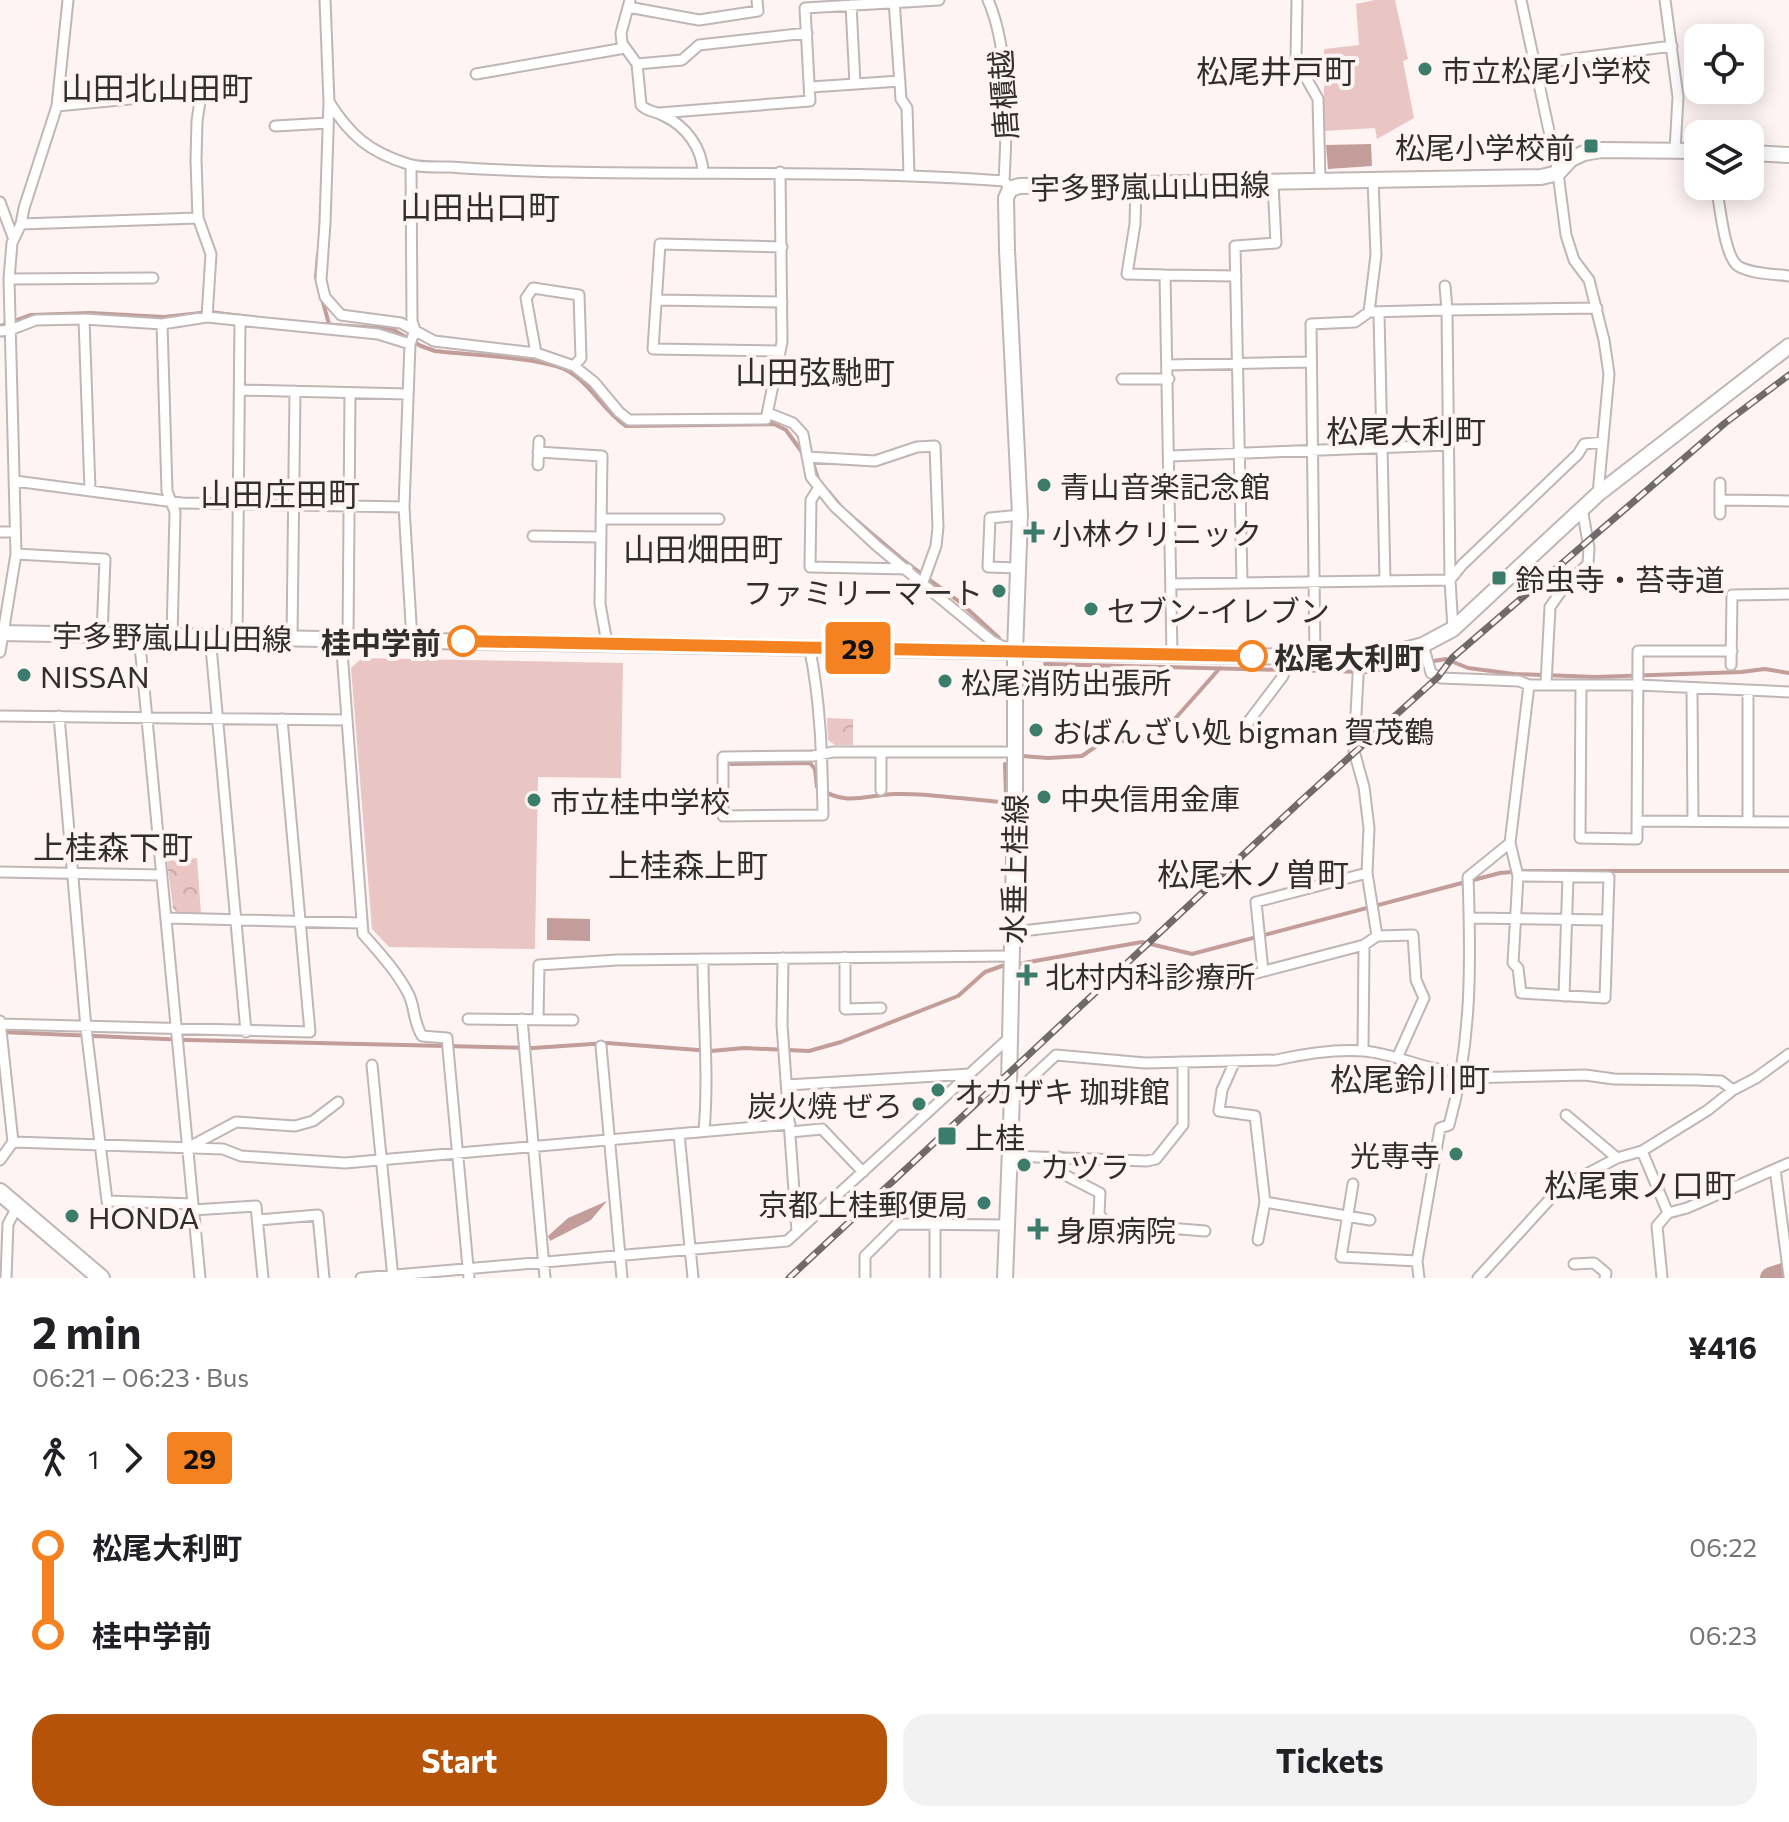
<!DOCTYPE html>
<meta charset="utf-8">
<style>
body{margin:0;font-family:Commissioner,"Noto Sans JP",sans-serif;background:#f2f2f2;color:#202124;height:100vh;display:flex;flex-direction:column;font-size:30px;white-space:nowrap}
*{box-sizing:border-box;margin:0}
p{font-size:26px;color:#757577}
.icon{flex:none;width:44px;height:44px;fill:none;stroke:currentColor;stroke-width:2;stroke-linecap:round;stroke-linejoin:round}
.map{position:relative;height:1278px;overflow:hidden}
.drawer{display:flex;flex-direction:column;background:#fff;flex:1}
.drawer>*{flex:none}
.badge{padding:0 16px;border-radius:6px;font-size:28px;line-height:52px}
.buttons{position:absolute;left:1684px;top:24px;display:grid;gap:16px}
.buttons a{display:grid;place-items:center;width:80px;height:80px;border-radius:16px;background:#fff;box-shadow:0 4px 20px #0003;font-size:40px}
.map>.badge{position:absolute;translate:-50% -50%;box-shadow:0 0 0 4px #fff}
.legs{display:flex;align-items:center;gap:12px;height:88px;padding:0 32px;font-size:26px}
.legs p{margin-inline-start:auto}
.summary{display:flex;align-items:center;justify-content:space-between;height:136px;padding:0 32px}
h1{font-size:44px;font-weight:700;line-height:60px}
.button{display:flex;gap:16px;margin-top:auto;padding:16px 32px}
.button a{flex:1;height:92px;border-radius:24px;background:#b45309;color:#fff;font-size:32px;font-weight:700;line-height:92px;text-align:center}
.button a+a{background:#f2f2f2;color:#202124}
ul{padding:0 32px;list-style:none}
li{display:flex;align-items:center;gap:28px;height:88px;font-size:30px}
li i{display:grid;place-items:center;width:12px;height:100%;margin:0 10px;background:currentColor}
li i::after{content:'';width:20px;height:20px;margin:-10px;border:6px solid;border-radius:50%;background:#fff}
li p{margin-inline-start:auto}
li:first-child i{background:linear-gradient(#0000 50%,currentColor 0)}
li:last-child i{background:linear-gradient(currentColor 50%,#0000 0)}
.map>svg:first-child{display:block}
</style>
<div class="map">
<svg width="1789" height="1278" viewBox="0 0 1789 1278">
<defs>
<pattern id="park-crowns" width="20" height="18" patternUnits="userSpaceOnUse" patternTransform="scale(2)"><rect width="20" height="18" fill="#e9c6c3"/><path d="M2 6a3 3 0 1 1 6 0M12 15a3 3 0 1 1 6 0" fill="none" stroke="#c8aaa8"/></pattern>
</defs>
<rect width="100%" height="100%" fill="#fef4f3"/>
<path fill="#e9c6c3" d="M 1375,0 L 1395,0 L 1408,59 L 1403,61 L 1414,118 L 1377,139 L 1375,128 L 1324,131 L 1324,49 L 1359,45 L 1356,4 Z
M 362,658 L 623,663 L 621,778 L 538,777 L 535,949 L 389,947 L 372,929 L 351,668 Z"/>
<path fill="url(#park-crowns)" d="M 827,718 L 853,719 L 853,745 L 835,745 L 828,740 Z
M 197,858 L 201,914 L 179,914 L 173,908 L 167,861 Z"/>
<path fill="#c39d99" d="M 1371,144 L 1372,166 L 1328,169 L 1326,145 Z
M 547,918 L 590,919 L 590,941 L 547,940 Z
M 607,1201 L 591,1220 L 550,1241 L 548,1236 L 568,1218 Z"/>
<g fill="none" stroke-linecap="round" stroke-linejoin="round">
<path stroke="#c39d99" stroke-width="4" d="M 318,255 L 316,277 L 329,324
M 321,324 L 392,329 L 421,346 L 435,351 C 467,355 540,357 566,370 C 591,383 603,411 626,426 L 774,424 L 786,430 L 804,455
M 0,326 L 31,315 L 90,313 L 164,317 L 210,312 L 249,317
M 813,463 L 819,482
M 828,491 L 843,509 L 903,560 L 961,603 L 999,638
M 1045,664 L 1366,672 L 1446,659 L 1468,668 L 1514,674 L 1595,677 L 1741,672 L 1765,669 L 1789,673
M 1022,756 L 1048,758 L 1082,756 L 1108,738 L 1136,743 L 1173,721 L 1220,668
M 731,764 L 810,763 L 815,769 L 817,787 C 846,807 864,795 895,794 C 930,793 968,800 1002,802 L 1006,797 L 1005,764
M 1018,964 L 1142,942 L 1192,954 L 1500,873 L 1524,871 L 1789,871
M 1,1032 L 188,1040 L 533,1048 L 607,1043 L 711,1051 L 744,1048 L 809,1051 L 841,1042 L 958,996 L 985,972 L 1002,966"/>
<path stroke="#c39d99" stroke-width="22" d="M 1771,1278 L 1789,1272"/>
<defs>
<path id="minor" d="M 325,0 L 329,102 L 325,223 L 321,280 L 325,297 L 341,315 L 401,323 L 434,341 L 536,353 L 574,366 L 594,382 L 619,412 L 629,420 L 766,419 L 782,342 L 780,172
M 630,0 L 621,33 L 622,43 L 637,64 L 641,105 C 647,112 656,111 664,116 C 686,126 702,148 703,172
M 894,0 L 901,99 L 907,108 L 909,175
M 988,0 C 1010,50 1007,127 1004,181 L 1008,186
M 1297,0 L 1296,60 L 1318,99 L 1320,180
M 1521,0 L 1558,173 L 1566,235 L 1574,260 L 1589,280 L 1604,340 L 1609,374 L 1598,494
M 1665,0 L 1678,97 L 1675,150
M 851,5 L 855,84
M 628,7 L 699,20 L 758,11 L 757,0
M 637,64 L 682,60 L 699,45 L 807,33
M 1535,64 L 1672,46
M 476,74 L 625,48
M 811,87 L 900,81
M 202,88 L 197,121 L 196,160 L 198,218 L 211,254 L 207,317
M 329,102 C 350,135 369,152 408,164 C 421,168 436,167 450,167 C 489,170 527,171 566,172 C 712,175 858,170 1004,181
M 57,106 L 140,98
M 659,113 L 810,101 L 805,8 L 939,0
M 275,126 L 328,123
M 411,165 L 412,321 L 415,330 L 410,344 L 404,507 L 412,640
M 1136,184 L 1135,224 L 1127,274 L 1165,275
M 1716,186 C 1720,204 1724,256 1738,266 C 1751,274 1774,274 1789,276
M 0,202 L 13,237
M 21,224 L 198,218
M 9,279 L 153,278
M 1445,286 L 1447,310 L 1597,308
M 657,300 L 782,302
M 1369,312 L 1376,255 L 1373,180
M 1379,314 L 1385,580
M 84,319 L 90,490
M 162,324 L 167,491 L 175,512 L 172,636
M 0,331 L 10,330 L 36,320 L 84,319 L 162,324 L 207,317 L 378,334 L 410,344
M 780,351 L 653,349 L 660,244 L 782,247
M 536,353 L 526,298 L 533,288 L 579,295 L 581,358 L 574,366
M 1168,365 L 1310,362
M 1122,379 L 1169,379
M 240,390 L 408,394
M 768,413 L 793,423 L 803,434 L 811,477 L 834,506 L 877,546 L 992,641 L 1008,649
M 538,452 L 602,456 L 600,604 L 607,643
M 1170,456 L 1449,445
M 807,457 L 875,461 L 917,447 L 935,446 L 938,527 L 936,546 L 923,582
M 538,465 L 539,441
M 15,481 L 182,503 L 404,507
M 1720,483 L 1720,500 L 1789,501
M 818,489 L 811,500 L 810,567 L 908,569
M 1720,514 L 1720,500
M 601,519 L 719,519
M 0,532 L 15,532
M 533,536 L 600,537
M 16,554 L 105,559 L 102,635
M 1018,568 L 988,567 L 990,518 L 1020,515
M 1242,582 L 1235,246 L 1276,243 L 1273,183
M 1171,584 L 1450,580 L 1462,565 L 1578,454 L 1584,444 L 1603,442
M 139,635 L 200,1278
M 210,636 L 246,1032
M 237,637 L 240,320
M 292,638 L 295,391
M 341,638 L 363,934 C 379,952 398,973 409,995 C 415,1008 413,1021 422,1036 L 447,1038 L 469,1278
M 348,639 L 350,393
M 1423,645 L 1431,673 L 1441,678 L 1519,681 L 1529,685 L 1638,685 L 1789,692
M 809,646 C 821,702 822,758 823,815 L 723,816 L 723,757 L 813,756 L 833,752 L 1015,752
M 0,652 L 16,554 L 9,279 L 12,243 L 21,224 L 24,208 L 57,106 L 68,0
M 1172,654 L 1165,275 L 1236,276
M 1315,658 L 1311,324 L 1355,322 L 1369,312 L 1447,310 L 1450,580 L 1453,629
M 1359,658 L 1354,751 L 1364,787 L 1369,828 L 1367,873 L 1377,936
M 1731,665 L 1732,595 L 1789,594
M 1546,684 L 1550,607 L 1564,587 L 1588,564 L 1589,548 L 1582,508
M 1581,685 L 1580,838 L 1637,839 L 1638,651 L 1732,651
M 1692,690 L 1693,821
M 1748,692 L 1748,821
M 0,716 L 346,720
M 59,716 L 86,1028 L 107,1201 L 193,1204
M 1243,734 L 1249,721 L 1283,676 L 1284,657
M 881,752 L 881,790
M 1638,821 L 1789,822
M 1510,843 L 1518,876 L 1609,877 L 1605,998 L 1521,993 L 1518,968 L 1513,963 L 1518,876
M 0,872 L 162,875
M 166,918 L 361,923
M 1469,918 L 1607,920
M 1013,932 L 1135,918
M 845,957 L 845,1009 L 881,1008
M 783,958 L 782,1025 L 797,1232
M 703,959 C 703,1017 709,1074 704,1131
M 1263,971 L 1256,902 L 1367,873
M 1230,980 L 1364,945 L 1377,936 L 1413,935 L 1416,980 L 1424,998 L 1397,1058
M 1564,996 L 1568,877
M 468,1019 L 573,1020
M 522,1019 L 545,1278
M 538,1019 L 539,965 L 617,960 L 1011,956
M 0,1021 L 13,1142 L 0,1160
M 0,1024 L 310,1032 L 282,719
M 601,1046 L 622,1278
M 1363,1051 L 1364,945
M 1235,1061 L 1222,1090 L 1219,1111 L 1255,1116 L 1265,1202 L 1258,1240
M 372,1065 L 393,1278
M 1461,1078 L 1585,1075 L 1614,1079 L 1696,1080 L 1721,1081 L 1733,1090
M 787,1085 L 970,1074
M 1012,1096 L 1056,1055 L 1145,1063 L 1276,1060 C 1303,1054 1336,1049 1364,1051 C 1398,1054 1428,1072 1462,1072
M 1566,1115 L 1617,1158
M 790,1132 L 822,1129 L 863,1172
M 679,1134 L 693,1278
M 13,1142 L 223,1149 L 241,1156 L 345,1163 L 790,1124
M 191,1146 L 236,1122 L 295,1126 L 313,1121 L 338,1102
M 1642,1151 L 1668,1213
M 1010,1156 L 1147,1161 L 1156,1159 L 1183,1125 L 1183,1062
M 1059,1157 L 1059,1172 L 1100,1193 L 1099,1214 L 1106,1223 L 1205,1231
M 1775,1169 L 1789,1276
M 1353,1184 L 1341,1257 L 1417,1261
M 1265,1202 L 1370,1220
M 193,1210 L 256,1206 L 263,1278
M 258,1220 L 318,1215 L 324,1278
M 1574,1264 L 1594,1263 L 1606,1273 L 1605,1278
M 6,1278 L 8,1224 L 17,1207
M 361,1278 L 787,1241 L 1010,1037
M 865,1278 L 865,1256 L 897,1224 L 1007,1225
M 935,1278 L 935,1223
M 1419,1278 L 1417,1261 L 1440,1128 L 1449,1125 C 1472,1043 1471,962 1468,877 L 1510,843 L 1529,685
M 1478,1278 L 1560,1188 L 1617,1158 L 1642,1151 L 1708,1110 L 1733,1090 L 1756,1078 L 1789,1054
M 1662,1278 L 1657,1226 L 1668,1213 L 1687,1208 L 1789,1163"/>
<path id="secondary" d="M 1005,1278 L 1012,1096 L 1009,1084 L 1015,809 L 1015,652"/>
<path id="primary" d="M 1750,153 L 1789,155
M 0,633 L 1359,658 L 1389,654 L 1423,645 L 1453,629 L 1598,494 L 1789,346
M 1015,652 L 1020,515 L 1007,250 L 1006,198 L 1010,189 L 1019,186 L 1541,177 L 1558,173 L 1571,159 L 1584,153 L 1601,150 L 1698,151"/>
<path id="trunk" d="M 0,1192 L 101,1278"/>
</defs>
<use href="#minor" stroke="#bfb6b5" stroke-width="13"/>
<use href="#secondary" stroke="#bfb6b5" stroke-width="18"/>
<use href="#primary" stroke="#bfb6b5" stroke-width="18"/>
<use href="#trunk" stroke="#bfb6b5" stroke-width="20"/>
<use href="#minor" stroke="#fff" stroke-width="9"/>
<use href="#secondary" stroke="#fff" stroke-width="14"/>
<use href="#primary" stroke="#fff" stroke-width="14"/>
<use href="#trunk" stroke="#fff" stroke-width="16"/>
<defs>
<path id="rail" d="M 789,1278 L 1303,799 L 1438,677 L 1452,658 L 1725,423 L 1789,375"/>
</defs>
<use href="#rail" stroke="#706a6a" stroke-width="7"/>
<use href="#rail" stroke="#fef4f3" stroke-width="4" stroke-dasharray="12" stroke-linecap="butt"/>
</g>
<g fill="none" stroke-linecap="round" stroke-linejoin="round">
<defs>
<path id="line-1" d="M 463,641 L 1252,656"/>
</defs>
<use href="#line-1" stroke="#fff" stroke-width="18"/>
<use href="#line-1" stroke="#f58220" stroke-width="12"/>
</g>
<g fill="#3b7c6b" stroke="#fef4f3" stroke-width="3">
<circle cx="1425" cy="69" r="8"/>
<rect x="1583" y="138" width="16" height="16" rx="4"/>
<circle cx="1044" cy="485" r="8"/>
<path d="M1030 520h8v8h8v8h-8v8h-8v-8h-8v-8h8z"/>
<rect x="1491" y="570" width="16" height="16" rx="4"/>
<circle cx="999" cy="591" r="8"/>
<circle cx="1091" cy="609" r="8"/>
<circle cx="24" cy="675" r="8"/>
<circle cx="945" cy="681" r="8"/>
<circle cx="1036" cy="730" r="8"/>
<circle cx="1044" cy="797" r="8"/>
<circle cx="534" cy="800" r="8"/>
<path d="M1023 963h8v8h8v8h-8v8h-8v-8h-8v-8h8z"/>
<circle cx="938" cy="1090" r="8"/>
<circle cx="919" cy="1104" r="8"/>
<rect x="937" y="1126" width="20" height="20" rx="4"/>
<circle cx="1456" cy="1154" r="8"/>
<circle cx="1024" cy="1165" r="8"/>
<circle cx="984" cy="1203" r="8"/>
<circle cx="72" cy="1216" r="8"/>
<path d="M1034 1217h8v8h8v8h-8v8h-8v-8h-8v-8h8z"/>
</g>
<g fill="#fff" stroke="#f58220" stroke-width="4">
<circle cx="463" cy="641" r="14"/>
<circle cx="1252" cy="656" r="14"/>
</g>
<g text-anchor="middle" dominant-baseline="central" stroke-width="8" stroke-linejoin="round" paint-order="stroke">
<g font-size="30" fill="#322e2e" stroke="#fef4f3" text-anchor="start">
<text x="1441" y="69">市立松尾小学校</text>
<text x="1575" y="146" text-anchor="end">松尾小学校前</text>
<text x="1060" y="485">青山音楽記念館</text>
<text x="1052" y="532">小林クリニック</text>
<text x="1515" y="578">鈴虫寺・苔寺道</text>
<text x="983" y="591" text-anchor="end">ファミリーマート</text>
<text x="1107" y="609">セブン-イレブン</text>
<text x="40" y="675">NISSAN</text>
<text x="961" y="681">松尾消防出張所</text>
<text x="1052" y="730">おばんざい処 bigman 賀茂鶴</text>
<text x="1060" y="797">中央信用金庫</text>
<text x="550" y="800">市立桂中学校</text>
<text x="1045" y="975">北村内科診療所</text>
<text x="954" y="1090">オカザキ 珈琲館</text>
<text x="903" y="1104" text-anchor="end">炭火焼 ぜろ</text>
<text x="965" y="1136">上桂</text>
<text x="1440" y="1154" text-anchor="end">光専寺</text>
<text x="1040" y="1165">カツラ</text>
<text x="968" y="1203" text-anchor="end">京都上桂郵便局</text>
<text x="88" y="1216">HONDA</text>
<text x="1056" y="1229">身原病院</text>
</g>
<g font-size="30" fill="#322e2e" stroke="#fef4f3">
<text transform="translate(1002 95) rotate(-94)">唐櫃越</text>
<text transform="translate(1150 185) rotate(-1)">宇多野嵐山山田線</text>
<text transform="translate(172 636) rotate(1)">宇多野嵐山山田線</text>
<text transform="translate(1013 869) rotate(-89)">水垂上桂線</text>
</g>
<g font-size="30" font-weight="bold" fill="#322e2e" stroke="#fef4f3" text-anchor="end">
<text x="441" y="641">桂中学前</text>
<text x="1274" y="656" text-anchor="start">松尾大利町</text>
</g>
<g font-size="32" fill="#322e2e" stroke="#fef4f3">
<text x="1276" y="70">松尾井戸町</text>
<text x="157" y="87">山田北山田町</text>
<text x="480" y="206">山田出口町</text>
<text x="815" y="371">山田弦馳町</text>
<text x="1406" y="430">松尾大利町</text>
<text x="280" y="493">山田庄田町</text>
<text x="703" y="548">山田畑田町</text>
<text x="113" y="846">上桂森下町</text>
<text x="688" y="864">上桂森上町</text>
<text x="1253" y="873">松尾木ノ曽町</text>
<text x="1410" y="1078">松尾鈴川町</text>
<text x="1640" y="1184">松尾東ノ口町</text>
</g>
</g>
</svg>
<div class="buttons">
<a><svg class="icon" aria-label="locate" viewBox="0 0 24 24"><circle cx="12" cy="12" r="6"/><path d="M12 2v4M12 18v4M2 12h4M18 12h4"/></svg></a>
<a><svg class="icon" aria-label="layers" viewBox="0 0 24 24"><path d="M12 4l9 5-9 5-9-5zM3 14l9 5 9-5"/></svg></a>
</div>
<b class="badge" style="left:858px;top:648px;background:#f58220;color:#111">29</b>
</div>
<section class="drawer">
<div class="summary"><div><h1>2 min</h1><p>06:21 – 06:23 · Bus</p></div><b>¥416</b></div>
<div class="legs"><svg class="icon" aria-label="walk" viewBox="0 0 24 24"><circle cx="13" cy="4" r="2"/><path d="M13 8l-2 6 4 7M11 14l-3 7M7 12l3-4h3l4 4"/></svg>1<svg class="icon" aria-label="forward" viewBox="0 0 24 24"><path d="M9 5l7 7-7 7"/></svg><b class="badge" style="background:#f58220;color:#111">29</b></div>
<ul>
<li><i style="color:#f58220"></i><b>松尾大利町</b><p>06:22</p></li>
<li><i style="color:#f58220"></i><b>桂中学前</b><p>06:23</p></li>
</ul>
<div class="button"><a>Start</a><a>Tickets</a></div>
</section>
